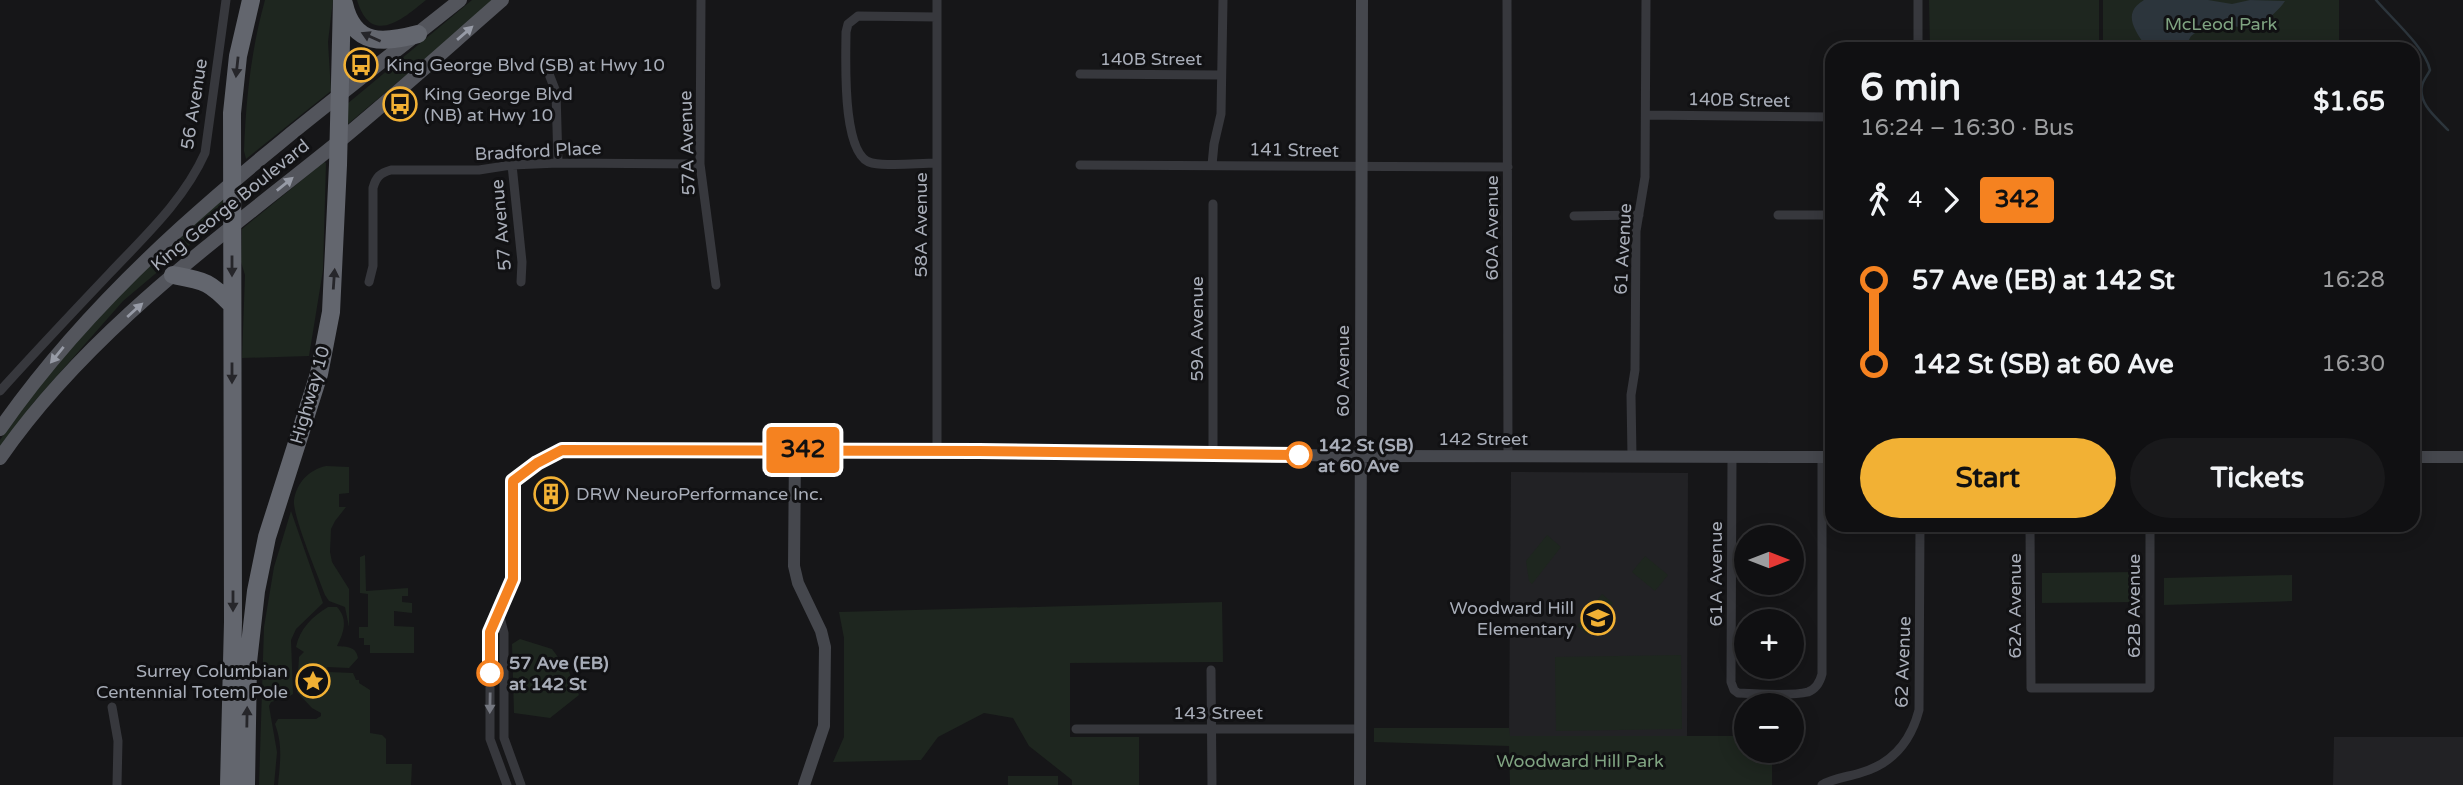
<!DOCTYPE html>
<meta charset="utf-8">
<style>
body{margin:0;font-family:"Varela Round",sans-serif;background:#19191b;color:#f1f3f6;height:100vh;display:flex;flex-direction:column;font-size:26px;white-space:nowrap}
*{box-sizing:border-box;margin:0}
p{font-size:23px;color:#9c9d9f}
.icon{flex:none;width:38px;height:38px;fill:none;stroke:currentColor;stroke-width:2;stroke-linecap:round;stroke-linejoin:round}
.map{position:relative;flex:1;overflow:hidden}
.side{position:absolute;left:1825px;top:42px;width:595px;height:490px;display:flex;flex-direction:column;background:#101012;border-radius:21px;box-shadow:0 4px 18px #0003,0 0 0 2px #303032}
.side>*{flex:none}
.badge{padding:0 14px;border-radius:5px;font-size:24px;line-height:46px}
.needle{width:46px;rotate:90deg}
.tools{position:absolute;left:1734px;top:525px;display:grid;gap:14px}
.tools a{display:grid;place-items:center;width:70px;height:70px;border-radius:50%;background:#101012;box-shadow:0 4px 18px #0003,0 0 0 2px #303032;font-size:35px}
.map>.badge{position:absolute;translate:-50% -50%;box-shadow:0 0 0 4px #fff}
.legs{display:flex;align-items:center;gap:10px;height:77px;padding:0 35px;font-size:23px}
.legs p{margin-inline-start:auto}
.summary{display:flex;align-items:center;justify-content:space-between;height:119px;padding:0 35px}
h1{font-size:38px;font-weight:800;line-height:52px}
.action{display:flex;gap:14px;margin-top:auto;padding:14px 35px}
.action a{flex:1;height:80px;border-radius:42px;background:#f2b134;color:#111;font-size:28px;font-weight:800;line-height:80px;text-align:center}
.action a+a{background:#19191b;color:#f1f3f6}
ul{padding:0 35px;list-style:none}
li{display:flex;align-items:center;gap:24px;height:84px;font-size:26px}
li i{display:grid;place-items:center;width:10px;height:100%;margin:0 9px;background:currentColor}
li i::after{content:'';width:18px;height:18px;margin:-9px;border:5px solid;border-radius:50%;background:#101012}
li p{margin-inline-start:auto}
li:first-child i{background:linear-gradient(#0000 50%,currentColor 0)}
li:last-child i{background:linear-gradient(currentColor 50%,#0000 0)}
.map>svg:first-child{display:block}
</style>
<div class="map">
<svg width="2463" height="785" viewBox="0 0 2463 785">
<rect width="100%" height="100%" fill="#161618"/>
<path fill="#222225" d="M 1511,472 L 1688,473 L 1687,736 L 1509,736 Z
M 2334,737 L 2463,737 L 2463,785 L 2333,785 Z"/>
<path fill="#1e261f" d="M 265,0 L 333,0 L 328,42 L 331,91 L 246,159 L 244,151 C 246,99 251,50 265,0 Z
M 357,0 L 426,0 C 403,19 371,47 357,0 Z
M 472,0 L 495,0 L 348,124 L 347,104 Z
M 1929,0 L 2099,0 L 2099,49 L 1930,49 Z
M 2103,0 L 2339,0 L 2339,49 L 2103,49 Z
M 324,162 L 326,163 L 323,270 L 309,356 L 242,358 L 245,275 L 241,262 L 242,229 Z
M 224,197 L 224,216 L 123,301 L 34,402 L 0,449 L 0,440 L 24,404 L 113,300 Z
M 326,466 L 349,467 L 349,493 L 339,494 L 339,507 L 346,507 L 335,521 L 331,529 L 330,552 L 332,562 L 349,589 L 349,627 L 345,607 L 329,601 L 325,595 C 319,578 292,515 294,500 C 297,482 309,470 326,466 Z
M 291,511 L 323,603 L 296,629 L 291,640 L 293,694 L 288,697 L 271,702 L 269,706 L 277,752 L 274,785 L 259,785 L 264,627 L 274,567 Z
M 1547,535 L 1561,547 L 1532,584 L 1529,581 L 1526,561 Z
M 365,555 L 366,591 L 408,588 L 408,596 L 402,596 L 402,602 L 412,603 L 412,613 L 394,611 L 394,626 L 414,627 L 414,653 L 370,653 L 370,645 L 364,645 L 364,638 L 359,638 L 359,627 L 368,627 L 368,594 L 360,593 L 360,557 Z
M 1645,556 L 1668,575 L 1655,591 L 1632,572 Z
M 2137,572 L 2138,602 L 2042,603 L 2042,573 Z
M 2292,575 L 2292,601 L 2164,605 L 2164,578 Z
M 1602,594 L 1613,603 L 1588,635 L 1577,626 Z
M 1222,602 L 1223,662 L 1070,663 L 1070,737 L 1139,737 L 1139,785 L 1072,785 L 1072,780 L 1029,746 L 1013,718 L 984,713 L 938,737 L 921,760 L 833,762 L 844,737 L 844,638 L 839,612 Z
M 328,607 L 337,607 C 349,620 343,634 337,646 C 347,647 356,646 358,658 L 349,668 L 327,667 L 328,672 L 353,673 L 356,680 L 359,680 L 359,683 L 370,690 L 370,733 L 382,735 L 386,739 L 386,764 L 412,764 L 411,785 L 278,785 C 280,763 283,745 275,724 L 278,719 L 316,719 L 321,716 L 321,713 L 312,708 L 297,692 L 299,657 L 304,652 L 296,647 C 300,628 312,617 328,607 Z
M 520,639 L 552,649 L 569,672 L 579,695 L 550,718 L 514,713 L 512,644 Z
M 1681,655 L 1682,729 L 1556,731 L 1555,657 Z
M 1374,728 L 1509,728 L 1510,736 L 1746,736 L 1746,751 L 1772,751 L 1772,785 L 1510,785 L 1509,746 L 1374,742 Z
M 1008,776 L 1058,776 L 1058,785 L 1008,785 Z"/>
<path fill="#2c353c" d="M 2144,0 L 2208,0 L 2232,4 L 2250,0 L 2285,1 C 2279,11 2264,21 2256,30 L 2210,22 L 2191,36 L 2184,49 L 2147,49 C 2137,32 2120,14 2144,0 Z"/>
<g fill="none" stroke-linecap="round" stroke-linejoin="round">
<path stroke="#2c353c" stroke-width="2.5" d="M 2376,0 C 2392,19 2425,47 2430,70 C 2428,75 2423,80 2422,86 C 2418,104 2437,118 2448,130"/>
<path stroke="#37383d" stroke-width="9" d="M 701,0 L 700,164 L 716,285
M 1507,0 L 1508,457
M 1918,0 L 1918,49
M 937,17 L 858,16 L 848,24 L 846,32 C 846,57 841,157 872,163 C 893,167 917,163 937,163
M 549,74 L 556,92 L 558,163
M 1080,74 L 1221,75
M 1646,115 L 1832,117
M 512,165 L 522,262 L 521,282
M 1080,165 L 1508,167
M 1212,165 L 1214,144 L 1221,114 L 1223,0
M 1213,204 L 1213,453
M 1778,215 L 1832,215
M 1574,216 L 1639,215
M 369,282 L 373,266 L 373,188 C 376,177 380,173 391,170 L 479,170 L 512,165 L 558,163 L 700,164
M 0,391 C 36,351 73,312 110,273 C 145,236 184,200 205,153 L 226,0
M 937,451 L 937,0
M 1632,457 L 1631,395 L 1635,370 L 1636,231 L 1645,177 L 1646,0
M 1732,457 L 1731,682 L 1734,690 L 1738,693 C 1755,694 1793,696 1808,692 C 1816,689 1820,682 1822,674 L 1822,457
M 2030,525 L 2031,688 L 2150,688 L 2150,525
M 499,613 L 504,633 L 504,738 L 521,785
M 1211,670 L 1212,785
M 112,707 L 118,741 L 117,785
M 1076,729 L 1360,729
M 507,785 L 490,739 L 490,632 L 513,579 L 513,481 C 530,468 547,453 569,449 L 795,450
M 1822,785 C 1834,778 1847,777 1860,773 C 1892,764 1911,741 1919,710 L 1920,525"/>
<path stroke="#45474d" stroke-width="12" d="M 2413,457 L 2463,457
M 804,785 L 824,726 L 825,647 L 821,631 L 798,583 L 794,566 L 795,450 L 1213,453 L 1346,456 L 1832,457
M 1360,785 L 1362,0"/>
<path stroke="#53555c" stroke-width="14" d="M 0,429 C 121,255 296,131 460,0
M 0,458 C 88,331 218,239 337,143 C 393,97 447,48 502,0"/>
<path stroke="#63666e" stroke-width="18" d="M 344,4 C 354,47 384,43 418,34
M 173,275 C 205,281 209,281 232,305
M 229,785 L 233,622 L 232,113 L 238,56 L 251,0
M 246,785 L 248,662 L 256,591 L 267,537 L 319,374 L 331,312 L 338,165 L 342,0"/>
</g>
<defs><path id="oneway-solid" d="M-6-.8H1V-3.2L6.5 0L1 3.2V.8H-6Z" transform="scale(1.75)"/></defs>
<g fill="#979ba6">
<use href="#oneway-solid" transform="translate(465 33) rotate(-41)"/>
<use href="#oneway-solid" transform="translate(285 184) rotate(-39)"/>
<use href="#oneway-solid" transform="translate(135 310) rotate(-42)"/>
<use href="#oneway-solid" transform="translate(57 355) rotate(129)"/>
</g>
<g fill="#26262a">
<use href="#oneway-solid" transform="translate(371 37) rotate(-156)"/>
<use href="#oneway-solid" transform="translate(237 67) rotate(96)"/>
<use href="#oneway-solid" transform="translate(232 266) rotate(90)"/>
<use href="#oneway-solid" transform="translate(334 279) rotate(-86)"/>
<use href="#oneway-solid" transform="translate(232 373) rotate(90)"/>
<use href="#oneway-solid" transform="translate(233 601) rotate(90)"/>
<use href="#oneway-solid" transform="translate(247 717) rotate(-89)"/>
</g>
<use fill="#757881" href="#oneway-solid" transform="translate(490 703) rotate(91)"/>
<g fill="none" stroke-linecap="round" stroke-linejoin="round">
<defs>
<path id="line-1" d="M 490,673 L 490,632 L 513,579 L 513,481 L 537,463 L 562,450 L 979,451 L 1299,455"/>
</defs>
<use href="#line-1" stroke="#fff" stroke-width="16"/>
<use href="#line-1" stroke="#f58220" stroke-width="10"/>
</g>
<defs>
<symbol id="bus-ring" viewBox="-11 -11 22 22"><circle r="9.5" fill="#111113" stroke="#f2b134" stroke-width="1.5"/><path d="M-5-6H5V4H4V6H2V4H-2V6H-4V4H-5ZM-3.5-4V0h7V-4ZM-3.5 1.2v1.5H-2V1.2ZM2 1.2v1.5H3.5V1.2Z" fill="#f2b134"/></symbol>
<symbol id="building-ring" viewBox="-11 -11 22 22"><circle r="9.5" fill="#111113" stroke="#f2b134" stroke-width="1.5"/><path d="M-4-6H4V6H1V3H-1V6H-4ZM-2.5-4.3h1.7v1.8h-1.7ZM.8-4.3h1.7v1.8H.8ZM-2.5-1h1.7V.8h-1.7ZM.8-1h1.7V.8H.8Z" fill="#f2b134"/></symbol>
<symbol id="school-ring" viewBox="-11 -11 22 22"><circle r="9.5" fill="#111113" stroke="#f2b134" stroke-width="1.5"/><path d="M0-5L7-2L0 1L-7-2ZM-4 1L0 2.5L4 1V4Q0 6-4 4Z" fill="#f2b134"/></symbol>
<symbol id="sight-ring" viewBox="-11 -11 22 22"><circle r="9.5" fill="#111113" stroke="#f2b134" stroke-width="1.5"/><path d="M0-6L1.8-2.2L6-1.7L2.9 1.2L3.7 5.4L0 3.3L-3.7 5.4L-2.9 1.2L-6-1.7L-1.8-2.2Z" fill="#f2b134"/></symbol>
</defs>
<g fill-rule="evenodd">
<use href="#bus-ring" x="342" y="46" width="38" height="38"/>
<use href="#bus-ring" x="381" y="85" width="38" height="38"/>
<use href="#building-ring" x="532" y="475" width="38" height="38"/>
<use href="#school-ring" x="1579" y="599" width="38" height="38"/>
<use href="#sight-ring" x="294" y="662" width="38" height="38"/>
</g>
<g fill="#fff" stroke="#f58220" stroke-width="3.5">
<circle cx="1299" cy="455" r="12"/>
<circle cx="490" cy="673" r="12"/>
</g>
<g text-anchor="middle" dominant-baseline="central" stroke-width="6" stroke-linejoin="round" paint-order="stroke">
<g font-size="18" fill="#7fa381" stroke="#111113">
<text x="2221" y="24">McLeod Park</text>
<text x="1580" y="761">Woodward Hill Park</text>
</g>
<g font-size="18" fill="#a8adb8" stroke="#111113">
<text x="1151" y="59">140B Street</text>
<text transform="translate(1739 100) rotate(1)">140B Street</text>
<text transform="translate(194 104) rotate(-81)">56 Avenue</text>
<text transform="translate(687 143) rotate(-92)">57A Avenue</text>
<text transform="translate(1294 150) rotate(1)">141 Street</text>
<text transform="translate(538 151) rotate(-3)">Bradford Place</text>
<text transform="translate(230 205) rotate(-39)">King George Boulevard</text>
<text transform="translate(501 225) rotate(-95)">57 Avenue</text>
<text transform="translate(921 225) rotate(-90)">58A Avenue</text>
<text transform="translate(1492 228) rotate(-90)">60A Avenue</text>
<text transform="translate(1623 249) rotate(-87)">61 Avenue</text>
<text transform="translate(1197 329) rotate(-90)">59A Avenue</text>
<text transform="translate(1343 371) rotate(-90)">60 Avenue</text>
<text transform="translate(310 395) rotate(-74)">Highway 10</text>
<text x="1483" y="439">142 Street</text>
<text transform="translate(1716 574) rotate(-90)">61A Avenue</text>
<text transform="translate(2015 606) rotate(-90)">62A Avenue</text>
<text transform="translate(2134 606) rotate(-90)">62B Avenue</text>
<text transform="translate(1903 662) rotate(-88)">62 Avenue</text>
<text x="1218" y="713">143 Street</text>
</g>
<g font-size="18" fill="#a8adb8" stroke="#111113" text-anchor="start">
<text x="386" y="65">King George Blvd (SB) at Hwy 10</text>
<text x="424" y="94">King George Blvd<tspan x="424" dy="21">(NB) at Hwy 10</tspan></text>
<text x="576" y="494">DRW NeuroPerformance Inc.</text>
<text x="1574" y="608" text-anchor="end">Woodward Hill<tspan x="1574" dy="21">Elementary</tspan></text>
<text x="288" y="671" text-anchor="end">Surrey Columbian<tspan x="288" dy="21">Centennial Totem Pole</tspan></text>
</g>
<g font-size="18" font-weight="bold" fill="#a8adb8" stroke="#111113" text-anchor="start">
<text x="1318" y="445">142 St (SB)<tspan x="1318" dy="21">at 60 Ave</tspan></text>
<text x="509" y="663">57 Ave (EB)<tspan x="509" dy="21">at 142 St</tspan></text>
</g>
</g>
</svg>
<div class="tools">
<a><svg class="needle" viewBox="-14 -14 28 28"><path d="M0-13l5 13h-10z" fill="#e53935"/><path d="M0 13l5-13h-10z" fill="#9c9d9f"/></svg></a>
<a>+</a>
<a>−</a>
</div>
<b class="badge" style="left:803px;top:450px;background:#f58220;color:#111">342</b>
<section class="side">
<div class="summary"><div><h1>6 min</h1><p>16:24 – 16:30 · Bus</p></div><b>$1.65</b></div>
<div class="legs"><svg class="icon" aria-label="walk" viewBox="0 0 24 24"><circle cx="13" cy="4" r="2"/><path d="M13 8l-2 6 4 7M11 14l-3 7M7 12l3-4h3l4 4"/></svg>4<svg class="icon" aria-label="forward" viewBox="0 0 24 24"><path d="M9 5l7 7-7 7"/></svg><b class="badge" style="background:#f58220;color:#111">342</b></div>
<ul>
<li><i style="color:#f58220"></i><b>57 Ave (EB) at 142 St</b><p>16:28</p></li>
<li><i style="color:#f58220"></i><b>142 St (SB) at 60 Ave</b><p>16:30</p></li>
</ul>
<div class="action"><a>Start</a><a>Tickets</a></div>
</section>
</div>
